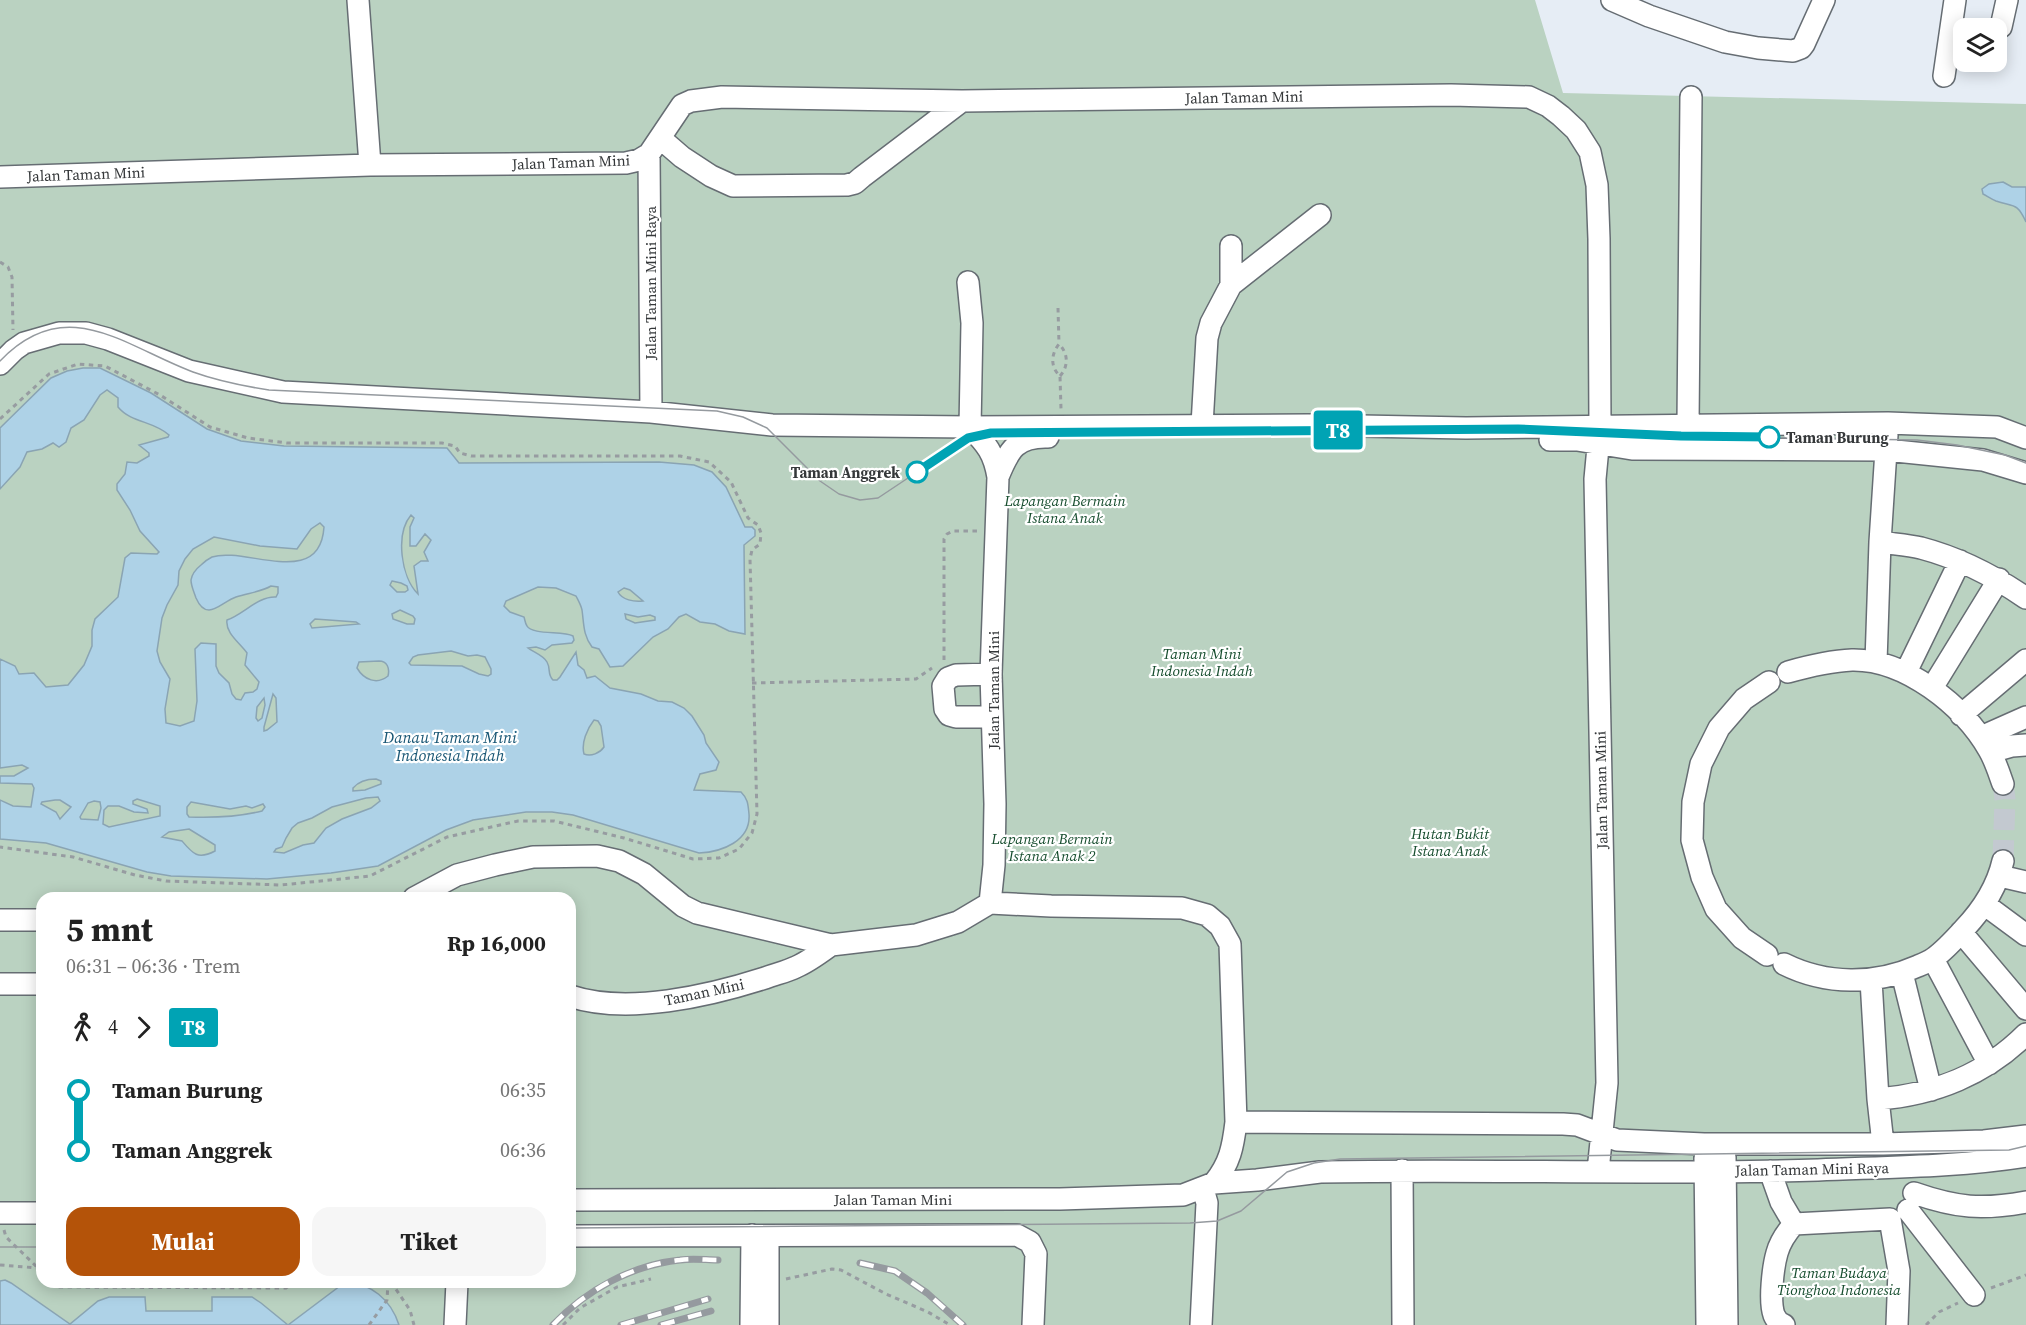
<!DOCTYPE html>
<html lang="id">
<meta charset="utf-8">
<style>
body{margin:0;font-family:"Source Serif 4",serif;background:#f6f6f6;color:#222;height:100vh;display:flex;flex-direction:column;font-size:22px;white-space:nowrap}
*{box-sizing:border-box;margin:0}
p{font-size:20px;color:#767676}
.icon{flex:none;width:33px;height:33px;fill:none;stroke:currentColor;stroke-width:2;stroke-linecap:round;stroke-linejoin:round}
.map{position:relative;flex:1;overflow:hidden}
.side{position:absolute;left:36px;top:892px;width:540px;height:396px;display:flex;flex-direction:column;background:#fff;border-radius:18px;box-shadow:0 3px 15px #0003}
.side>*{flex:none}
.badge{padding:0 12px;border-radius:4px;font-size:21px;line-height:39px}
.fabs{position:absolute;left:1953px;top:18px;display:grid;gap:12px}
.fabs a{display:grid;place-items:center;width:54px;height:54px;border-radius:12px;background:#fff;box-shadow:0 3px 15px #0003;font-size:30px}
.map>.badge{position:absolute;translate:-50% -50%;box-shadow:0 0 0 3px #fff}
.legs{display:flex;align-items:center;gap:9px;height:66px;padding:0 30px;font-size:20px}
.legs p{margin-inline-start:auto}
.summary{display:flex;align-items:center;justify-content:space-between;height:102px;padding:0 30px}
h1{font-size:33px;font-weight:700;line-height:45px}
.primary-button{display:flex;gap:12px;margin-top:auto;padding:12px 30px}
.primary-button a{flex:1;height:69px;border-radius:18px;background:#b45309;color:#fff;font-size:24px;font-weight:700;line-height:69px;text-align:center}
.primary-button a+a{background:#f6f6f6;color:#222}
ul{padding:0 30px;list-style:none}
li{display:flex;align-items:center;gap:21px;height:60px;font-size:22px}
li i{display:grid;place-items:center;width:9px;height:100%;margin:0 8px;background:currentColor}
li i::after{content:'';width:15px;height:15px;margin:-8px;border:4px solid;border-radius:50%;background:#fff}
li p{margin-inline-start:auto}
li:first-child i{background:linear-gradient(#0000 50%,currentColor 0)}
li:last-child i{background:linear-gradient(currentColor 50%,#0000 0)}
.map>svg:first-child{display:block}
</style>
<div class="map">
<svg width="2026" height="1325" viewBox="0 0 2026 1325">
<rect width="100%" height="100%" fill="#e6edf5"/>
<path fill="#bad2c1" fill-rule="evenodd" d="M 0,0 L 1535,0 L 1563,93 L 2026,104 L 2026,1325 L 0,1325 ZM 42,898 L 570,898 L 570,1282 L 42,1282 Z"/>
<path fill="#aed2e7" stroke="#8aa4b3" stroke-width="1.5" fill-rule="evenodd" d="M 2003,182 L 2012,187 L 2026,187 L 2026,222 C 2017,202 2014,207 1996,201 C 1991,199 1987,196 1983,194 L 1982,189 L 1989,184 Z
M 83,368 L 100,368 L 151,393 L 207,429 L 241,441 L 284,446 L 447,448 L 459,463 L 659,462 L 694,465 L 712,472 L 726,487 L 745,527 L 752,527 L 755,530 L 755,536 L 744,545 L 745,634 L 729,631 L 715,624 L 700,622 L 686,614 L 679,617 L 668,629 L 653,637 L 623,666 L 610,667 L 599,649 L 592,647 C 583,635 584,624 582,610 C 581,605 578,600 576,596 L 556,588 L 538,587 L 506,601 L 504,606 L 510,612 L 524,617 C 525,620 525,623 527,626 C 532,635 563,631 573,636 L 574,640 L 572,643 L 552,645 L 545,650 L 536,647 L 528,648 C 533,652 543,655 547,662 C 551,669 547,674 553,680 L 557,680 L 560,677 L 576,652 L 578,665 L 584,670 L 587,678 L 595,676 L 610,688 L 641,694 L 658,701 L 672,702 L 684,708 L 692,716 L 704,735 L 706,743 L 719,762 L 716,770 L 700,774 L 694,790 L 741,792 C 748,799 748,804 749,814 C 751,841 722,852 699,853 L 573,815 L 552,812 L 526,812 L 473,820 L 446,830 L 378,866 L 331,873 L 267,879 L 171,876 L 147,872 L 46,843 L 0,839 L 0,800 L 13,806 L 31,807 L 34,788 L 32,784 L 0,783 L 0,776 L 14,776 L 28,768 L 22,765 L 0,768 L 0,659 L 15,666 L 19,674 L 34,673 L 46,687 L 68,685 L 84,665 L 92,646 L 92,630 L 95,619 L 118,597 L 125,558 L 131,553 L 157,554 L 159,552 L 140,531 L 130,510 L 117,490 L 117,484 L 125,474 L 127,462 L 137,463 L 149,456 L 149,453 L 139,445 L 168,437 L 169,435 C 154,421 131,423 118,407 L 118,398 L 107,390 L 100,395 L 84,420 L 71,428 L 66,442 L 59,447 L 53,443 L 42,449 L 27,452 L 20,467 L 0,489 L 0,428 L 51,378 L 67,371 ZM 411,515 L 414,518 L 410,527 L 410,546 L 416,546 L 425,534 L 431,540 L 424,552 L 428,561 L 421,561 L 414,566 L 418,594 C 401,577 395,534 411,515 ZM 320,523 L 324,527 C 320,590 245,546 212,557 C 208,559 204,562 201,565 C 196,569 192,574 191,580 C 191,586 194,592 196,598 C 207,623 221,602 236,597 C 248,593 261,592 271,586 L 278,587 L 278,593 L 276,597 C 258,596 244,614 227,620 C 225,633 240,643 247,653 L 245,665 L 259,682 L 257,689 L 253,692 L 245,693 L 241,700 L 236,699 L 232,694 L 229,683 L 219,673 L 216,666 L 216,644 L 201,643 L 195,649 L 197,701 L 194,721 L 180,726 L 166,723 L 165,709 L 170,679 L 160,662 L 157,651 L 162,618 L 167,605 L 178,585 L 179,571 L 185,559 L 193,549 L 214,537 L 260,546 L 297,549 L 311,529 ZM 392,581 L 401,583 L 407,586 L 408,590 L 405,592 L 397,592 L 390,585 ZM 624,588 L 630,590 L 643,601 C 634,602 622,600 618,592 ZM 400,610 L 413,616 L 415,619 L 414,624 L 407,624 L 393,619 L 392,614 ZM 625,614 L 638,617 L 650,615 L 655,617 L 655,620 L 635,623 L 626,619 ZM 315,619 L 356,622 L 359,624 L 312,628 L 310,624 ZM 451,651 L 468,656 L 477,655 L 485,657 L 491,669 L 491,674 L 488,676 L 479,674 L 462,666 L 411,665 L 409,663 L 413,657 L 418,655 ZM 379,661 C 387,661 390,668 388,676 C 377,685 364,680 357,668 L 359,662 ZM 273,694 L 276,698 L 277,722 L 267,730 L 264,731 L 264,727 ZM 264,698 L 265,705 L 262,718 L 258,721 L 256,718 L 257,707 ZM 594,720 L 598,721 L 601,726 L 604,747 C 600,753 591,757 584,754 C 581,743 587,729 594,720 ZM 376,779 L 381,781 L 381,784 L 365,790 L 353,791 L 353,788 C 359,781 367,779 376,779 ZM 366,798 L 378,797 L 380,801 L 371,808 L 342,819 L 326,828 L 314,843 L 303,845 L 284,853 L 274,852 L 276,849 L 282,847 L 286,838 L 292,828 L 298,823 L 312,818 L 332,807 ZM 137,799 L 160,806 L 160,816 L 109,827 L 103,824 L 104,810 L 108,806 L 119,806 L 134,812 L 148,813 L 147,809 L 133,804 L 133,801 ZM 55,800 L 60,800 L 71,807 L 60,819 L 56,812 L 41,804 L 42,802 ZM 94,801 L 100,802 L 101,808 L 98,820 L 81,819 L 80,817 L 88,803 ZM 191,802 L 230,809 L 246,806 L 252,808 L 263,804 L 265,807 L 262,811 C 238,817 215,818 189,817 L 187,814 L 187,807 ZM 189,829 L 215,845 L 215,851 C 198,860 193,854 182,841 L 162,837 L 169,832 Z
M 5,1280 L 11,1283 L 70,1324 L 98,1301 L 109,1297 L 145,1297 L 146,1311 L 212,1311 L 212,1297 L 252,1297 L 261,1303 L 288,1325 L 344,1283 C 371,1282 391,1300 399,1325 L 0,1325 L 0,1281 Z"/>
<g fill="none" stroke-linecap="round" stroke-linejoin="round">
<path stroke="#c3c9d0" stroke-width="21" stroke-dasharray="21 10" stroke-linecap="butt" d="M 2003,861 L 2005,799 L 2003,784"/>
<defs>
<path id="minor" d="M 358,0 L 370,165
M 1612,0 L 1649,16 L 1725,42 L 1758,48 L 1793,51 L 1801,48 L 1804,44 L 1824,0
M 2001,27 L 2007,0
M 1944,76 L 1955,0
M 660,138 L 682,157 L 711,176 L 733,186 L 847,185 L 855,183 L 862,177 L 962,101
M 649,154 L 651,412
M 0,177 L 370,165 L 626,163 L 639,160 L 649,154 L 682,105 L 691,101 L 722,97 L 962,101 L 1451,95 L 1529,97 L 1548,106 L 1561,116 L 1576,130 L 1590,152 L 1597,185 L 1599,239 L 1600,426 L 1595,479 L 1607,1083 L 1598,1171
M 968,282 L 972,323 L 970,427
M 1231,285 L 1231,246
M 0,364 L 14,350 L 24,343 L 59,333 L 86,333 L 108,339 L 189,371 L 283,392 L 651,412 L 772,425 L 970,427 L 1308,425 L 1466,428 L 1888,423 L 1997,427 L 2026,438
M 1688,424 L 1691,97
M 1202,425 L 1207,338 L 1211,323 L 1231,285 L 1320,215
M 1550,440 L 1577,440 L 1632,449 L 1886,450 L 1983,460 L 2026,473
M 998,477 C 1009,450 1016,436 1048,437
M 1880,542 C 1893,544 1908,545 1921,548 C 1959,558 1994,576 2026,598
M 1876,662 L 1880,542 L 1887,435
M 1788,672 C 1809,666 1830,661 1852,660 C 1905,659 1963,705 1989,750 C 1995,760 1999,773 2003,784
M 1906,672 L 1960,561
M 991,674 L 956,675 L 948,678 L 943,686 L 945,709 L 949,715 L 956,717 L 992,717
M 1932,688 L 1999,579
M 1961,715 L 2026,660
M 1981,737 L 2026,717
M 1991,752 L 2012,746 L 2026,745
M 2000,876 L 2026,882
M 414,898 L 457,875 L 495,865 L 533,857 L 597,856 L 619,861 L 644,874 L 683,906 L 697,913 L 831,945 L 916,935 L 958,922 L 990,903 L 994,865 L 995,804 L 991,674 L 998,477 C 994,453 987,445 970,427
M 990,903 L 1051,906 L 1182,908 L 1207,915 L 1220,926 L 1230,944 L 1236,1122 C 1233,1147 1230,1163 1214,1183
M 1984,904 L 2026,935
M 0,920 L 42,920
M 1961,932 L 2026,1009
M 1767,955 L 1742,938 L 1716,909 L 1702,877 L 1692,840 L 1693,802 L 1701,764 L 1719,728 L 1744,699 L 1769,682
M 1933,959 L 1989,1064
M 1784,964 C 1826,985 1875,985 1918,966 C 1923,964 1930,961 1934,958 C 1945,950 1955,939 1964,929 C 1982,910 1997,887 2003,861
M 1902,973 L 1931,1090
M 1871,980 L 1878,1099 L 1883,1144
M 0,984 L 42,984
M 570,996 C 627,1015 709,996 765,978 C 775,974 786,972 796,967 C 808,962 820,953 831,945
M 1878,1099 C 1934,1095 1986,1074 2026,1034
M 1236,1122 L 1563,1124 L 1577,1125 L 1617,1140 L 1704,1144 L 1883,1144 L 1984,1141 L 2026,1136
M 1725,1157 L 1727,1325
M 1705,1158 L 1707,1325
M 1402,1170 L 1403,1325
M 1770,1171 L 1781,1202 L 1794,1224
M 1914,1193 C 1957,1208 1982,1210 2026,1202
M 570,1200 L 1060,1199 L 1183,1195 L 1214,1183 L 1257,1180 L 1320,1172 C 1486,1169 1652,1175 1818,1170 C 1888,1167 1957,1167 2026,1156
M 1908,1210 L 1974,1295
M 0,1213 L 42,1213
M 570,1236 L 1017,1235 L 1030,1242 L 1036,1254 L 1033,1325
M 768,1236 L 768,1325
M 455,1325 L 457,1282
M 751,1325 L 752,1235
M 1201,1325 L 1207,1203 L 1203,1189
M 1784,1325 C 1779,1323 1776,1320 1774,1315 C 1769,1301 1773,1267 1777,1253 C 1780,1242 1786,1233 1794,1224 L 1890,1219 L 1899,1271 L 1897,1325"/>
</defs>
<use href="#minor" stroke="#666d73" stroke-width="24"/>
<path stroke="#979ca1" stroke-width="3" stroke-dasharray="4.5 4.5" stroke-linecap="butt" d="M 0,262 L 8,267 L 12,277 L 13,330
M 1058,308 L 1059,344
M 1060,376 C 1069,366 1068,353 1059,344 C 1051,354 1050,367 1060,376 L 1061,409
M 0,419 L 49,374 L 78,364 L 105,366 L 160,395 L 210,427 L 248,438 L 287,443 L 442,443 L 455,446 L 460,453 L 471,456 L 680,456 L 709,462 L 731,482 L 748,518 L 758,525 L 761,533 L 760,544 L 752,550 L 750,559 L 757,814 L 752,833 L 739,849 L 719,858 L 693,859 L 624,838 L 554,821 L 518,821 L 447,837 L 370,876 L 281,885 L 166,881 L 135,875 L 73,857 L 0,847
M 944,660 L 944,539 L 947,534 L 953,531 L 978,531
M 752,683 L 916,679 L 932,668
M 4,1230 L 6,1237 L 38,1268
M 0,1265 L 38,1268 L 42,1272
M 786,1279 L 832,1269 L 841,1270 L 886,1294 L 928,1312 L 950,1325
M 52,1282 L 56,1287 L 286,1288 L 295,1282
M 391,1282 L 410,1310 L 414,1325
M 1991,1288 L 2026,1275
M 369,1325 L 387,1300 L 388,1282
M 563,1325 L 580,1308 L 617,1287 L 651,1279
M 1926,1325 L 1939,1312 L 1958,1303"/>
<use href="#minor" stroke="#fff" stroke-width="21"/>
<path stroke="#959a9f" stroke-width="1.5" d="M 0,361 C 66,292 124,346 193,372 C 218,381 243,386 269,390 L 717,411 L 743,417 L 767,428 L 820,481 L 839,494 L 860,500 L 878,498 L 968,438 L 991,433 L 1518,429 L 1681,436 L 1917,440 L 1957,445 L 2005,455 L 2026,463
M 570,1228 L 1190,1223 L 1217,1221 L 1241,1211 L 1287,1172 L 1314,1163 L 1340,1159 L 2009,1150 L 2026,1146
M 0,1247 L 42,1247"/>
<defs>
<path id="rail" d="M 860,1263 L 895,1271 L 927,1293 L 963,1325
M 553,1325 C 586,1290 632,1265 680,1260 C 693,1258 706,1260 718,1260
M 621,1325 L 708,1299
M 661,1325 L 711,1311"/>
</defs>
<use href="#rail" stroke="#959a9f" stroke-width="7"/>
<use href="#rail" stroke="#fff" stroke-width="4.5" stroke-dasharray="14" stroke-linecap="butt"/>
</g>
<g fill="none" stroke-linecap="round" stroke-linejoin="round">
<defs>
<path id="line-1" d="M 917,472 L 968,438 L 991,433 L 1518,429 L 1681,436 L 1769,437"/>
</defs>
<use href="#line-1" stroke="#fff" stroke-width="14"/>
<use href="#line-1" stroke="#00a3b4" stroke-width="9"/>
</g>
<g fill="#fff" stroke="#00a3b4" stroke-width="3">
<circle cx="1769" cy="437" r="10"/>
<circle cx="917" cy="472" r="10"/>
</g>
<g text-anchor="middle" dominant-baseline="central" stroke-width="4.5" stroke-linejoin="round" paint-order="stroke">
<g font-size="15" fill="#35383a" stroke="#fff">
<text transform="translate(1244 97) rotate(-1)">Jalan Taman Mini</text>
<text transform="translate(571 162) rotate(-2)">Jalan Taman Mini</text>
<text transform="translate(86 174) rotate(-2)">Jalan Taman Mini</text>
<text transform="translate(650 283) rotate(-90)">Jalan Taman Mini Raya</text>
<text transform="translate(993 690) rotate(-90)">Jalan Taman Mini</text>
<text transform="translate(1601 790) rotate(-91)">Jalan Taman Mini</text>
<text transform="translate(704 992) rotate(-12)">Taman Mini</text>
<text transform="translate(1812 1169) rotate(-1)">Jalan Taman Mini Raya</text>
<text x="893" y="1199">Jalan Taman Mini</text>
</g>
<g font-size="15" font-weight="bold" fill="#35383a" stroke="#fff" text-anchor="start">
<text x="1786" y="437">Taman Burung</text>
<text x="900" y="472" text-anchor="end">Taman Anggrek</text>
</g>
<g font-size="15" font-style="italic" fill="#164d2e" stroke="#fff">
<text x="1065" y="500">Lapangan Bermain<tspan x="1065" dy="17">Istana Anak</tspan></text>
<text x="1202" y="653">Taman Mini<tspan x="1202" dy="17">Indonesia Indah</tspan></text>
<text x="1450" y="833">Hutan Bukit<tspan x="1450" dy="17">Istana Anak</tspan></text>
<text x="1052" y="838">Lapangan Bermain<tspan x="1052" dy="17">Istana Anak 2</tspan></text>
<text x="1839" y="1272">Taman Budaya<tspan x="1839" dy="17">Tionghoa Indonesia</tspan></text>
</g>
<g font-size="16" font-style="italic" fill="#185674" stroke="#fff">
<text x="450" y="737">Danau Taman Mini<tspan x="450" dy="18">Indonesia Indah</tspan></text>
</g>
</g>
</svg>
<div class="fabs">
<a><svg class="icon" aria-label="layers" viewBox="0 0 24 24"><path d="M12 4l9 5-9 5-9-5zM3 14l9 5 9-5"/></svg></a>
</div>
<b class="badge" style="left:1338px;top:430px;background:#00a3b4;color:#fff">T8</b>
<section class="side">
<div class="summary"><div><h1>5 mnt</h1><p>06:31 – 06:36 · Trem</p></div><b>Rp 16,000</b></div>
<div class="legs"><svg class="icon" aria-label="walk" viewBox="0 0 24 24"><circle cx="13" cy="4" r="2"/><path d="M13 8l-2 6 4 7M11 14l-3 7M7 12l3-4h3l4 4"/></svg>4<svg class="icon" aria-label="forward" viewBox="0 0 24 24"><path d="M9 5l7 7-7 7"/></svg><b class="badge" style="background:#00a3b4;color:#fff">T8</b></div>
<ul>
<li><i style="color:#00a3b4"></i><b>Taman Burung</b><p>06:35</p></li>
<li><i style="color:#00a3b4"></i><b>Taman Anggrek</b><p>06:36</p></li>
</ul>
<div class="primary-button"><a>Mulai</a><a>Tiket</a></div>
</section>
</div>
